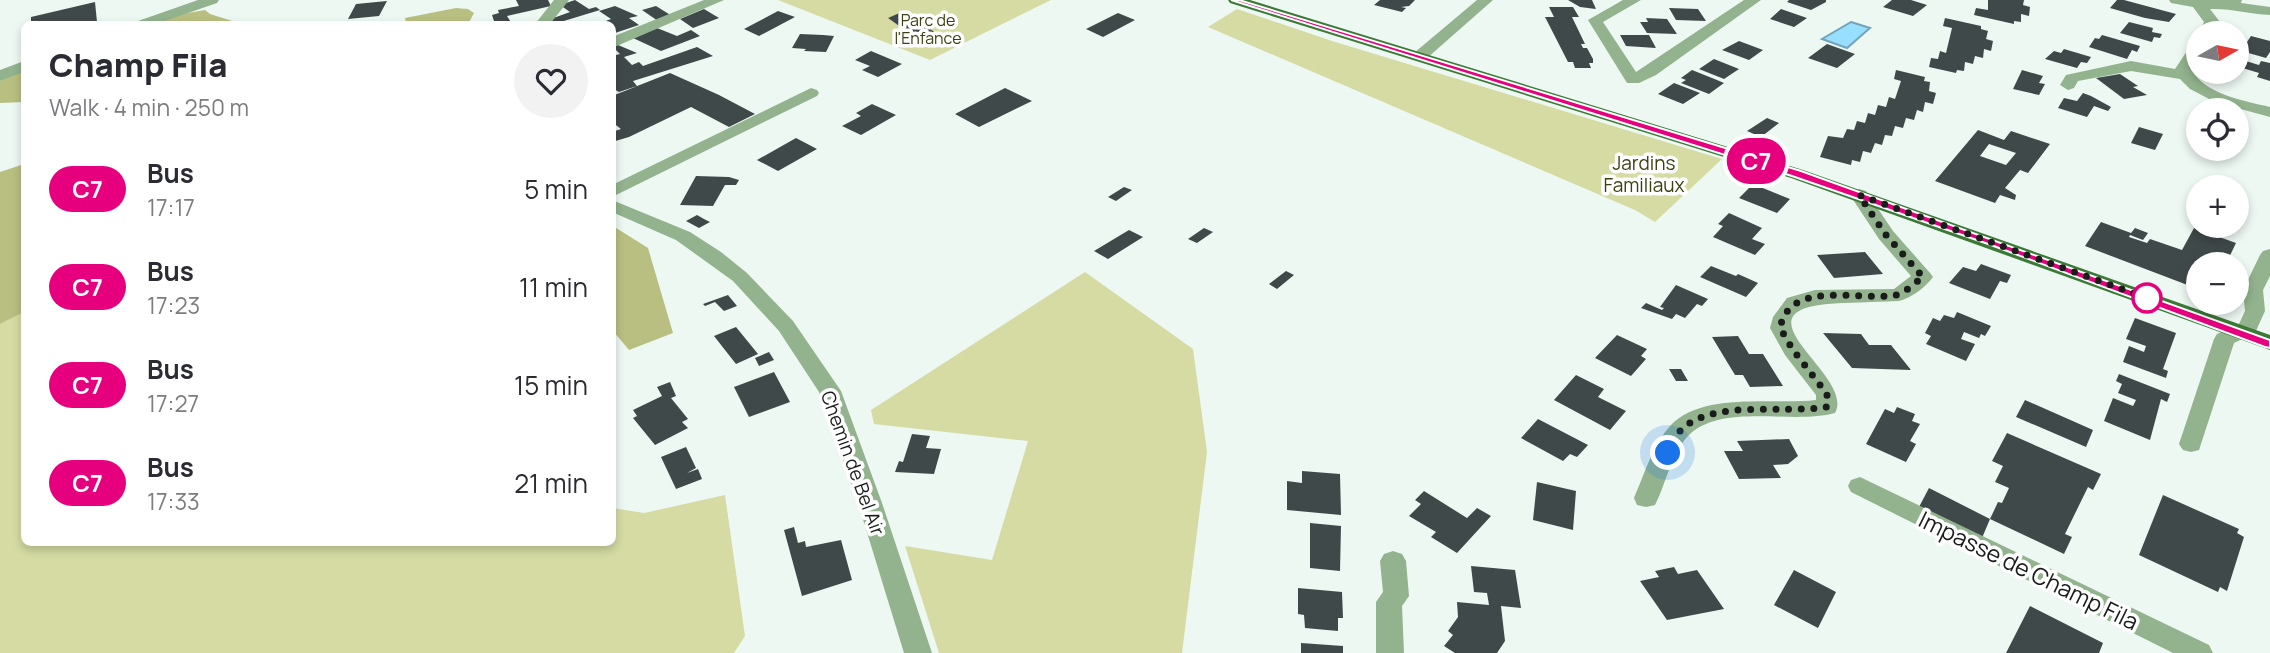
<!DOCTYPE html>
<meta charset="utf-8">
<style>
body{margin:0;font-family:Manrope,sans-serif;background:#f2f2f3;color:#2b2b33;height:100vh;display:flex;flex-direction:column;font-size:26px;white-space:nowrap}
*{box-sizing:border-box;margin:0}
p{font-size:23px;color:#7c7c81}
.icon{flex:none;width:38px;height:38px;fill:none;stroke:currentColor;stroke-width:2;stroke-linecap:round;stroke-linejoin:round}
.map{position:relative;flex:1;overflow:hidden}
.panel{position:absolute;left:21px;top:21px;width:595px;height:525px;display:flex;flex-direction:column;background:#fff;border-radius:10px;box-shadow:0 4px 10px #0003}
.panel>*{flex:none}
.badge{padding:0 14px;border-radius:23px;font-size:24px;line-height:46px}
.needle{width:46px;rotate:81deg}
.buttons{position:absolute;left:2186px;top:21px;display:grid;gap:14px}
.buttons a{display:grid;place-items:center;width:63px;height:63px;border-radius:50%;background:#fff;box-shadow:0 4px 10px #0003;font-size:35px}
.you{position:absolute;width:35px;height:35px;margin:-18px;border:5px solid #fff;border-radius:50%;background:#1a73e8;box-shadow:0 0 0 10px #1a73e833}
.map>.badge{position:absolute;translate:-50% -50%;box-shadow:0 0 0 4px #fff}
.round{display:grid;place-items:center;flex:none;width:74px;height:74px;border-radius:37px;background:#f2f2f3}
.head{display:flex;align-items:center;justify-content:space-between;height:119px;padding:0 28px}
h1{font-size:33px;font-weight:800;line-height:52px}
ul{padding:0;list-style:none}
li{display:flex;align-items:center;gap:21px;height:98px;padding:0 28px}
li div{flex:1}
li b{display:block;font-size:26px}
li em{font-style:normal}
li .badge{min-width:77px;font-weight:700;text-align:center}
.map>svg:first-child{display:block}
</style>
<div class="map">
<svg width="2270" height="653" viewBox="0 0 2270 653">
<rect width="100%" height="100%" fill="#edf8f3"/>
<path fill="#d5dba3" d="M 778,0 L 1051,0 L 930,60 Z
M 1237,9 L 1332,41 L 1722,159 L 1655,222 L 1635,210 L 1208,27 Z
M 1085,272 L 1193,349 L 1207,452 L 1182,653 L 939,653 L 905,546 L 992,560 L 1028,441 L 874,424 L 871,410 Z
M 24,312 L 24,542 L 612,542 L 613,508 L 644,513 L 725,495 L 745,636 L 734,653 L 0,653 L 0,324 Z"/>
<path fill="#b9bf81" d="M 456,8 L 468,9 L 474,13 L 468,24 L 406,24 L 405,18 Z
M 205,10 L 210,14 L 242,24 L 149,24 L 176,15 Z
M 24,70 L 24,102 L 0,103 L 0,81 Z
M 24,164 L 24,312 L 0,324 L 0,172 Z
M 613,226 L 648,248 L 673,333 L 629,350 L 613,331 Z"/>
<path fill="#98dfff" stroke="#72a4bb" stroke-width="2" d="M 1851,22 L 1870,28 L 1847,48 L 1822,39 Z"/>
<path fill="#40494a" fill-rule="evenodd" d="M 516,0 L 548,0 L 551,6 L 507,16 L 512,24 L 495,24 L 492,15 L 499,13 L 498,10 L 519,6 Z
M 575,0 L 589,9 L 596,7 L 600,10 L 554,24 L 548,20 L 570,12 L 560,5 Z
M 1380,0 L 1415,0 L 1409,6 L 1401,7 L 1406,8 L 1402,12 L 1374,5 Z
M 1568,0 L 1592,0 L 1596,9 L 1580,7 Z
M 1789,0 L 1826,0 L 1826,2 L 1811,10 L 1787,2 Z
M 1892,0 L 1911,0 L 1927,5 L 1913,16 L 1883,7 Z
M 1988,0 L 2024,0 L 2023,5 L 2030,7 L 2029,16 L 2021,14 L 2021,22 L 2014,21 L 2014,24 L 1974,15 L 1976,8 L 1988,10 Z
M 2117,0 L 2124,0 L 2176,14 L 2169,22 L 2145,18 L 2110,8 Z
M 387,1 L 379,16 L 348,19 L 356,4 Z
M 95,2 L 97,22 L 85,24 L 31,24 L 31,17 Z
M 615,6 L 638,16 L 629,18 L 639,25 L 612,34 L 612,24 L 598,24 L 611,19 L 599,11 Z
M 656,6 L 672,16 L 658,21 L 642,10 Z
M 1549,7 L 1573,7 L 1579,17 L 1572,17 L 1585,44 L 1581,44 L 1583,48 L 1587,48 L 1593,59 L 1593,63 L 1589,63 L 1591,68 L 1575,68 L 1573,62 L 1568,62 L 1545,17 L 1554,17 Z
M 1669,8 L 1698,9 L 1706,21 L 1676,20 Z
M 704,9 L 719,18 L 693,28 L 680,19 Z
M 1781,9 L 1807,18 L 1794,27 L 1770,19 Z
M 778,11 L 795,17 L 759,36 L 744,29 Z
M 904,11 L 943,38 L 926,45 L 888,18 Z
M 1118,13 L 1135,20 L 1103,37 L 1086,29 Z
M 1646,18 L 1667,19 L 1677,34 L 1647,33 L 1640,22 L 1648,22 Z
M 1945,18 L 1981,26 L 1981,29 L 1988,31 L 1986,39 L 1993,41 L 1991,51 L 1984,49 L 1983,58 L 1975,56 L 1973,64 L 1965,62 L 1964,71 L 1957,70 L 1956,73 L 1929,67 L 1931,58 L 1938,59 L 1940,51 L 1946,53 L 1952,28 L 1943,26 Z
M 2129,22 L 2153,28 L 2152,32 L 2162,34 L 2160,38 L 2154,37 L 2152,42 L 2120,33 Z
M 657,28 L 677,36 L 691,30 L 700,36 L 661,51 L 633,38 Z
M 800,34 L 823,35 L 834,36 L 826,52 L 804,51 L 806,49 L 792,48 Z
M 1620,35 L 1649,35 L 1656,48 L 1626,46 Z
M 2102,35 L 2140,46 L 2137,52 L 2132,50 L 2127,59 L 2089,47 L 2095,38 L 2099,39 Z
M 2251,36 L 2270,41 L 2270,52 L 2266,58 L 2245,52 L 2248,46 L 2245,45 Z
M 1739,41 L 1763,50 L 1749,60 L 1722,50 Z
M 1827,44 L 1855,54 L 1837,68 L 1808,58 Z
M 618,45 L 637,53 L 624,57 L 632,65 L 639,62 L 643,66 L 697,47 L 713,56 L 633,81 L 637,86 L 619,92 L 612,88 L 612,56 L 620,54 L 613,47 Z
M 2064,49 L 2091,57 L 2087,63 L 2081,62 L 2077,68 L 2045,59 L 2054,51 L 2061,53 Z
M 871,51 L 902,64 L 878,77 L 862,70 L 870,66 L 855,60 Z
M 2236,58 L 2259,65 L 2261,61 L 2270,63 L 2270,81 L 2257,77 L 2259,73 L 2236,66 Z
M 1714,59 L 1739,69 L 1724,79 L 1699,69 Z
M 1692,70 L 1717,80 L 1724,83 L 1709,94 L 1681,83 L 1686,80 L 1681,78 Z
M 1896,70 L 1925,77 L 1924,81 L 1930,82 L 1929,91 L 1936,93 L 1933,104 L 1925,102 L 1923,112 L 1917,110 L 1914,120 L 1906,118 L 1903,128 L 1895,126 L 1892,136 L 1885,135 L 1882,145 L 1875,143 L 1871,153 L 1863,151 L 1860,162 L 1852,160 L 1851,165 L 1820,157 L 1828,136 L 1843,138 L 1847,129 L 1854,130 L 1857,121 L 1865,123 L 1868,113 L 1875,115 L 1878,105 L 1886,107 L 1889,97 L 1895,99 L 1901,81 L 1894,79 Z
M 2022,70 L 2043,76 L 2039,83 L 2045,84 L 2039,95 L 2013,89 Z
M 670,73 L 719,95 L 755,114 L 729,127 L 691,107 L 629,137 L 612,142 L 612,132 L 621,129 L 612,122 L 612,96 Z
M 2120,74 L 2138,86 L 2133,87 L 2147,95 L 2124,99 L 2096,78 Z
M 1674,83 L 1700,93 L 1683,104 L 1658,94 Z
M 1005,88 L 1032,101 L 979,127 L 955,114 Z
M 2083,93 L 2091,96 L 2111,107 L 2108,111 L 2094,106 L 2087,117 L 2058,108 L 2064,98 L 2077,101 Z
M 872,104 L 896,115 L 861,135 L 842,126 L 861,116 L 856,113 Z
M 1767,118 L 1779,123 L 1761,137 L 1747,131 Z
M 2139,127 L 2163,134 L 2155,150 L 2131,143 Z
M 1978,130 L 2004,140 L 2011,131 L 2050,144 L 2028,173 L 2020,170 L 2005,188 L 2016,195 L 2015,200 L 2000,195 L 1995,203 L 1935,181 ZM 1989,144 L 2016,153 L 2006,165 L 1980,156 Z
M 796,138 L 817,149 L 778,171 L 757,160 Z
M 696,176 L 729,177 L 739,180 L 736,185 L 725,185 L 713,206 L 680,205 Z
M 1753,184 L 1790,199 L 1777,213 L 1739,198 Z
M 1124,187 L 1132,190 L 1116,201 L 1108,197 Z
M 1729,213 L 1762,228 L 1752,239 L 1765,244 L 1755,255 L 1713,237 L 1723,226 L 1718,224 Z
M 697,215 L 704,219 L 710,222 L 699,228 L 686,221 Z
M 2101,222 L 2131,233 L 2135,228 L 2148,233 L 2143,240 L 2130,235 L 2129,237 L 2147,243 L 2150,239 L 2182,250 L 2194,228 L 2236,243 L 2226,264 L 2198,264 L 2198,289 L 2085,246 Z
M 1204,228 L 1213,232 L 1197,243 L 1188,239 Z
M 1129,230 L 1143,237 L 1108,259 L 1094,251 Z
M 1865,252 L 1883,274 L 1834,278 L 1817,255 Z
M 1981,264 L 2011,275 L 2007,283 L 2000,281 L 1990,299 L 1949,283 L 1963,267 L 1976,271 Z
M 1711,266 L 1736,276 L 1738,274 L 1758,283 L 1746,297 L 1700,277 Z
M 1286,271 L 1294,275 L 1277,289 L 1269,284 Z
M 1676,285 L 1708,299 L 1702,306 L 1697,304 L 1685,318 L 1676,314 L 1672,319 L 1641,308 L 1646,303 L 1662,310 L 1664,308 L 1660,307 Z
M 728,295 L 737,306 L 724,311 L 715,302 L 705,306 L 703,304 Z
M 1957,312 L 1991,326 L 1985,336 L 1981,334 L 1979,338 L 1964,332 L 1961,339 L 1975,344 L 1966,361 L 1926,344 L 1931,336 L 1925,333 L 1933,318 L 1940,321 L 1944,315 L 1954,318 Z
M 2135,318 L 2176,333 L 2163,369 L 2168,371 L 2166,378 L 2123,362 L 2129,346 L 2144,352 L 2146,346 L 2126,339 Z
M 736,327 L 758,354 L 736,364 L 714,336 Z
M 1823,333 L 1861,334 L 1869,345 L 1891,345 L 1911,370 L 1852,368 Z
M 1617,335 L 1647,349 L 1641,356 L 1646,359 L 1631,376 L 1595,358 Z
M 1738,336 L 1749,354 L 1763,354 L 1783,386 L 1750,387 L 1743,375 L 1735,375 L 1712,337 Z
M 769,352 L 774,360 L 759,366 L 755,358 Z
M 1669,369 L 1681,369 L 1688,381 L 1676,381 Z
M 774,372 L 790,402 L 749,417 L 734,387 Z
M 2119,374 L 2170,394 L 2167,402 L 2161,399 L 2150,440 L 2104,421 L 2113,398 L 2133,406 L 2136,400 L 2118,393 L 2122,384 L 2116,381 Z
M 1576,375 L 1604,389 L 1598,397 L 1626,411 L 1610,430 L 1554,400 Z
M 670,382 L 676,396 L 671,398 L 688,419 L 682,422 L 688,428 L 655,445 L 633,418 L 637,416 L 633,410 L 662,396 L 657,387 Z
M 2025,400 L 2093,430 L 2086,447 L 2016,417 Z
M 1897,407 L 1915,414 L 1912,421 L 1920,424 L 1910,441 L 1916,444 L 1906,462 L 1866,444 L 1885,409 L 1894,413 Z
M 1538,419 L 1588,445 L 1577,457 L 1570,454 L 1563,461 L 1521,438 Z
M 2007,433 L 2101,474 L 2093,490 L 2088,487 L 2065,534 L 2072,537 L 2064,554 L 1990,519 L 1982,538 L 1919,507 L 1929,488 L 1990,519 L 1998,502 L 2002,503 L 2009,488 L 1995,482 L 2003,466 L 1992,461 Z
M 912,434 L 930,436 L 926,448 L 941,449 L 934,474 L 895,472 L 899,461 L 903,462 Z
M 1789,439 L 1798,456 L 1788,464 L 1773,465 L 1781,478 L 1739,479 L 1724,451 L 1743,451 L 1737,441 Z
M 686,447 L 696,468 L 687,473 L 698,469 L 702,479 L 676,489 L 661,457 Z
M 1302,471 L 1340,474 L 1341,515 L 1287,510 L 1287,481 L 1302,483 Z
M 1537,482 L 1576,491 L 1573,530 L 1533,520 Z
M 1424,491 L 1467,518 L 1477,508 L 1491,516 L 1457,553 L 1431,537 L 1436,532 L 1409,516 L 1421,504 L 1415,500 Z
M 2163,495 L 2239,529 L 2237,533 L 2244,537 L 2227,591 L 2220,587 L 2218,592 L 2139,555 Z
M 1310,523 L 1341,526 L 1340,571 L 1310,568 Z
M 794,527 L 798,543 L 805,541 L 806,547 L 841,540 L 852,580 L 802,596 L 784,530 Z
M 1471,566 L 1515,570 L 1521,608 L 1501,606 L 1505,641 L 1497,653 L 1455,653 L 1444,646 L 1453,635 L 1448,631 L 1458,617 L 1457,602 L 1489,605 L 1487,593 L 1474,592 Z
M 1674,567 L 1678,574 L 1697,570 L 1724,609 L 1667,620 L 1640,581 L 1659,577 L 1655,571 Z
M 1794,570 L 1836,592 L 1818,628 L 1774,605 Z
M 1298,588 L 1342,592 L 1343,618 L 1338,618 L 1338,631 L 1305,628 L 1304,615 L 1298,614 Z
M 2030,606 L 2103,643 L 2099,653 L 2006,653 Z
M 1301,643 L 1343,646 L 1343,653 L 1301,653 Z"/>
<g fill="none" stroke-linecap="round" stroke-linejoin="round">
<path fill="#92b38d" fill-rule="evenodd" d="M 198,0 L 219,0 L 217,3 L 156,24 L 135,24 L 138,21 Z
M 554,0 L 569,0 L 550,24 L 535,24 Z
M 704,0 L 724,0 L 612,48 L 612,37 Z
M 1477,0 L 1493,0 L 1426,59 L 1414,59 L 1412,56 L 1414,53 Z
M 1623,0 L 1641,0 L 1603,22 L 1636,72 L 1744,0 L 1761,0 L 1656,75 L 1639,83 L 1627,83 L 1588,20 Z
M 2169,0 L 2242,0 L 2241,3 L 2270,7 L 2270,15 C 2249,14 2230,8 2210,9 L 2220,22 L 2213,33 L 2199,33 L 2204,22 L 2193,7 L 2171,3 Z
M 2198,40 L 2198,58 L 2191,69 C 2204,94 2245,101 2270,107 L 2270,117 L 2215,102 L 2190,89 L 2180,79 L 2131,71 L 2078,81 L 2074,88 L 2068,90 L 2060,85 L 2066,75 L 2131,61 L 2175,69 L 2193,42 Z
M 24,61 L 24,72 L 0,81 L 0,70 Z
M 811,88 L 817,90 L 819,93 L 817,96 L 612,197 L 612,185 Z
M 1859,189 L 1866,191 L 1893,231 L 1930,273 L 1933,277 C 1926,287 1911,298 1899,301 C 1881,302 1863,302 1845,303 C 1719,306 1857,374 1835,413 C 1792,425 1721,402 1688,436 C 1671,454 1666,484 1655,505 L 1646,507 L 1637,505 L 1634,498 C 1644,475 1653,445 1670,426 C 1702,391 1773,405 1816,400 L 1816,395 L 1785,355 L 1770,328 L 1773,317 L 1787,298 L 1815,290 L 1894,289 L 1911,276 L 1879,239 L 1850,195 Z
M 612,200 L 690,232 L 721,252 L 747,273 L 793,321 L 841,391 L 882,503 L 932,653 L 904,653 L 858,503 L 819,392 L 779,331 L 733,281 L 676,240 L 612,212 Z
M 2270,249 L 2270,276 L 2263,290 L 2265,311 L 2255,333 L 2234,343 L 2199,450 L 2191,452 L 2183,450 L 2179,444 L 2214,339 L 2217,334 L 2239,324 L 2245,311 L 2243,290 L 2260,255 L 2263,251 Z
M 1860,477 L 2209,645 L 2213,653 L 2173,653 L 1851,492 L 1848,486 L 1851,480 Z
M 1393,551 L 1402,554 L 1406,561 L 1409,596 L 1402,606 L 1404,653 L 1376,653 L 1376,602 L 1383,592 L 1380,561 L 1384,554 Z"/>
<path fill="#3b7a34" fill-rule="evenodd" d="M 1228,0 L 1250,0 L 1803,170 L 2270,335 L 2270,350 L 1791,178 L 1230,3 Z"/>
</g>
<path fill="#e6007e" stroke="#fff" stroke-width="2" d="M 1231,0 L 1239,0 L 1801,171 L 2270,340 L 2270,348 L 2265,347 L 1991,245 L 1792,176 Z"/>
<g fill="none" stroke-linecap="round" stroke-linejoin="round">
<path stroke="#191c1b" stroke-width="7" stroke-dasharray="0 12.6" d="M 1668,453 C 1672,446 1675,435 1682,429 C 1715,399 1784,414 1827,407 L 1827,394 L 1793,350 L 1780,328 C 1790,278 1860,302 1896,295 C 1905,293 1916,282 1923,277 L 1886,235 L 1859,195 L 2147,298"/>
</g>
<circle fill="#fff" stroke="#e6007e" stroke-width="3.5" cx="2147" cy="298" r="14"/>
<g text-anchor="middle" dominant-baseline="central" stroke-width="7" stroke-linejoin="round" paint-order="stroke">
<g font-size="16" fill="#3d4110" stroke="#fff">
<text x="928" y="20">Parc de<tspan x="928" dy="18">l'Enfance</tspan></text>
</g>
<g font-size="19" fill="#3d4110" stroke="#fff">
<text x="1644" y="163">Jardins<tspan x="1644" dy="22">Familiaux</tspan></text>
</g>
<g font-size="19" fill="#191c1b" stroke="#fff">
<text transform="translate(853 463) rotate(70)">Chemin de Bel Air</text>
</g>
<g font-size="23" fill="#191c1b" stroke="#fff">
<text transform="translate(2029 570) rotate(26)">Impasse de Champ Fila</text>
</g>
</g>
</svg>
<div class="buttons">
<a><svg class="needle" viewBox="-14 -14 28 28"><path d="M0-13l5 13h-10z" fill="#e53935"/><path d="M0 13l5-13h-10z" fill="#7c7c81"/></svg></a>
<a><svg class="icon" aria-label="locate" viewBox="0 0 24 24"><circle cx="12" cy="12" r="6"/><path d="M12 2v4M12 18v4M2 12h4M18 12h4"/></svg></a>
<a>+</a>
<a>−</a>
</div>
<div class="you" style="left:1668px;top:453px"></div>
<b class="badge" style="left:1756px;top:161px;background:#e6007e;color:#fff">C7</b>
<section class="panel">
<div class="head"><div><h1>Champ Fila</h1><p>Walk · 4 min · 250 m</p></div><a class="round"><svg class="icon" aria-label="heart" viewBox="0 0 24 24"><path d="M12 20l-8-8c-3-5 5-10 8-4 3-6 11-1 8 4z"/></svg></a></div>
<ul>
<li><span class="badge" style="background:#e6007e;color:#fff">C7</span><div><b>Bus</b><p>17:17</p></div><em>5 min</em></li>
<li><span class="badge" style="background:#e6007e;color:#fff">C7</span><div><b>Bus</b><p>17:23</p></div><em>11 min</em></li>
<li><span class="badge" style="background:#e6007e;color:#fff">C7</span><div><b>Bus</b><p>17:27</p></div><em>15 min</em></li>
<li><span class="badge" style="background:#e6007e;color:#fff">C7</span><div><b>Bus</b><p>17:33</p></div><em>21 min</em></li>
</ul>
</section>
</div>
